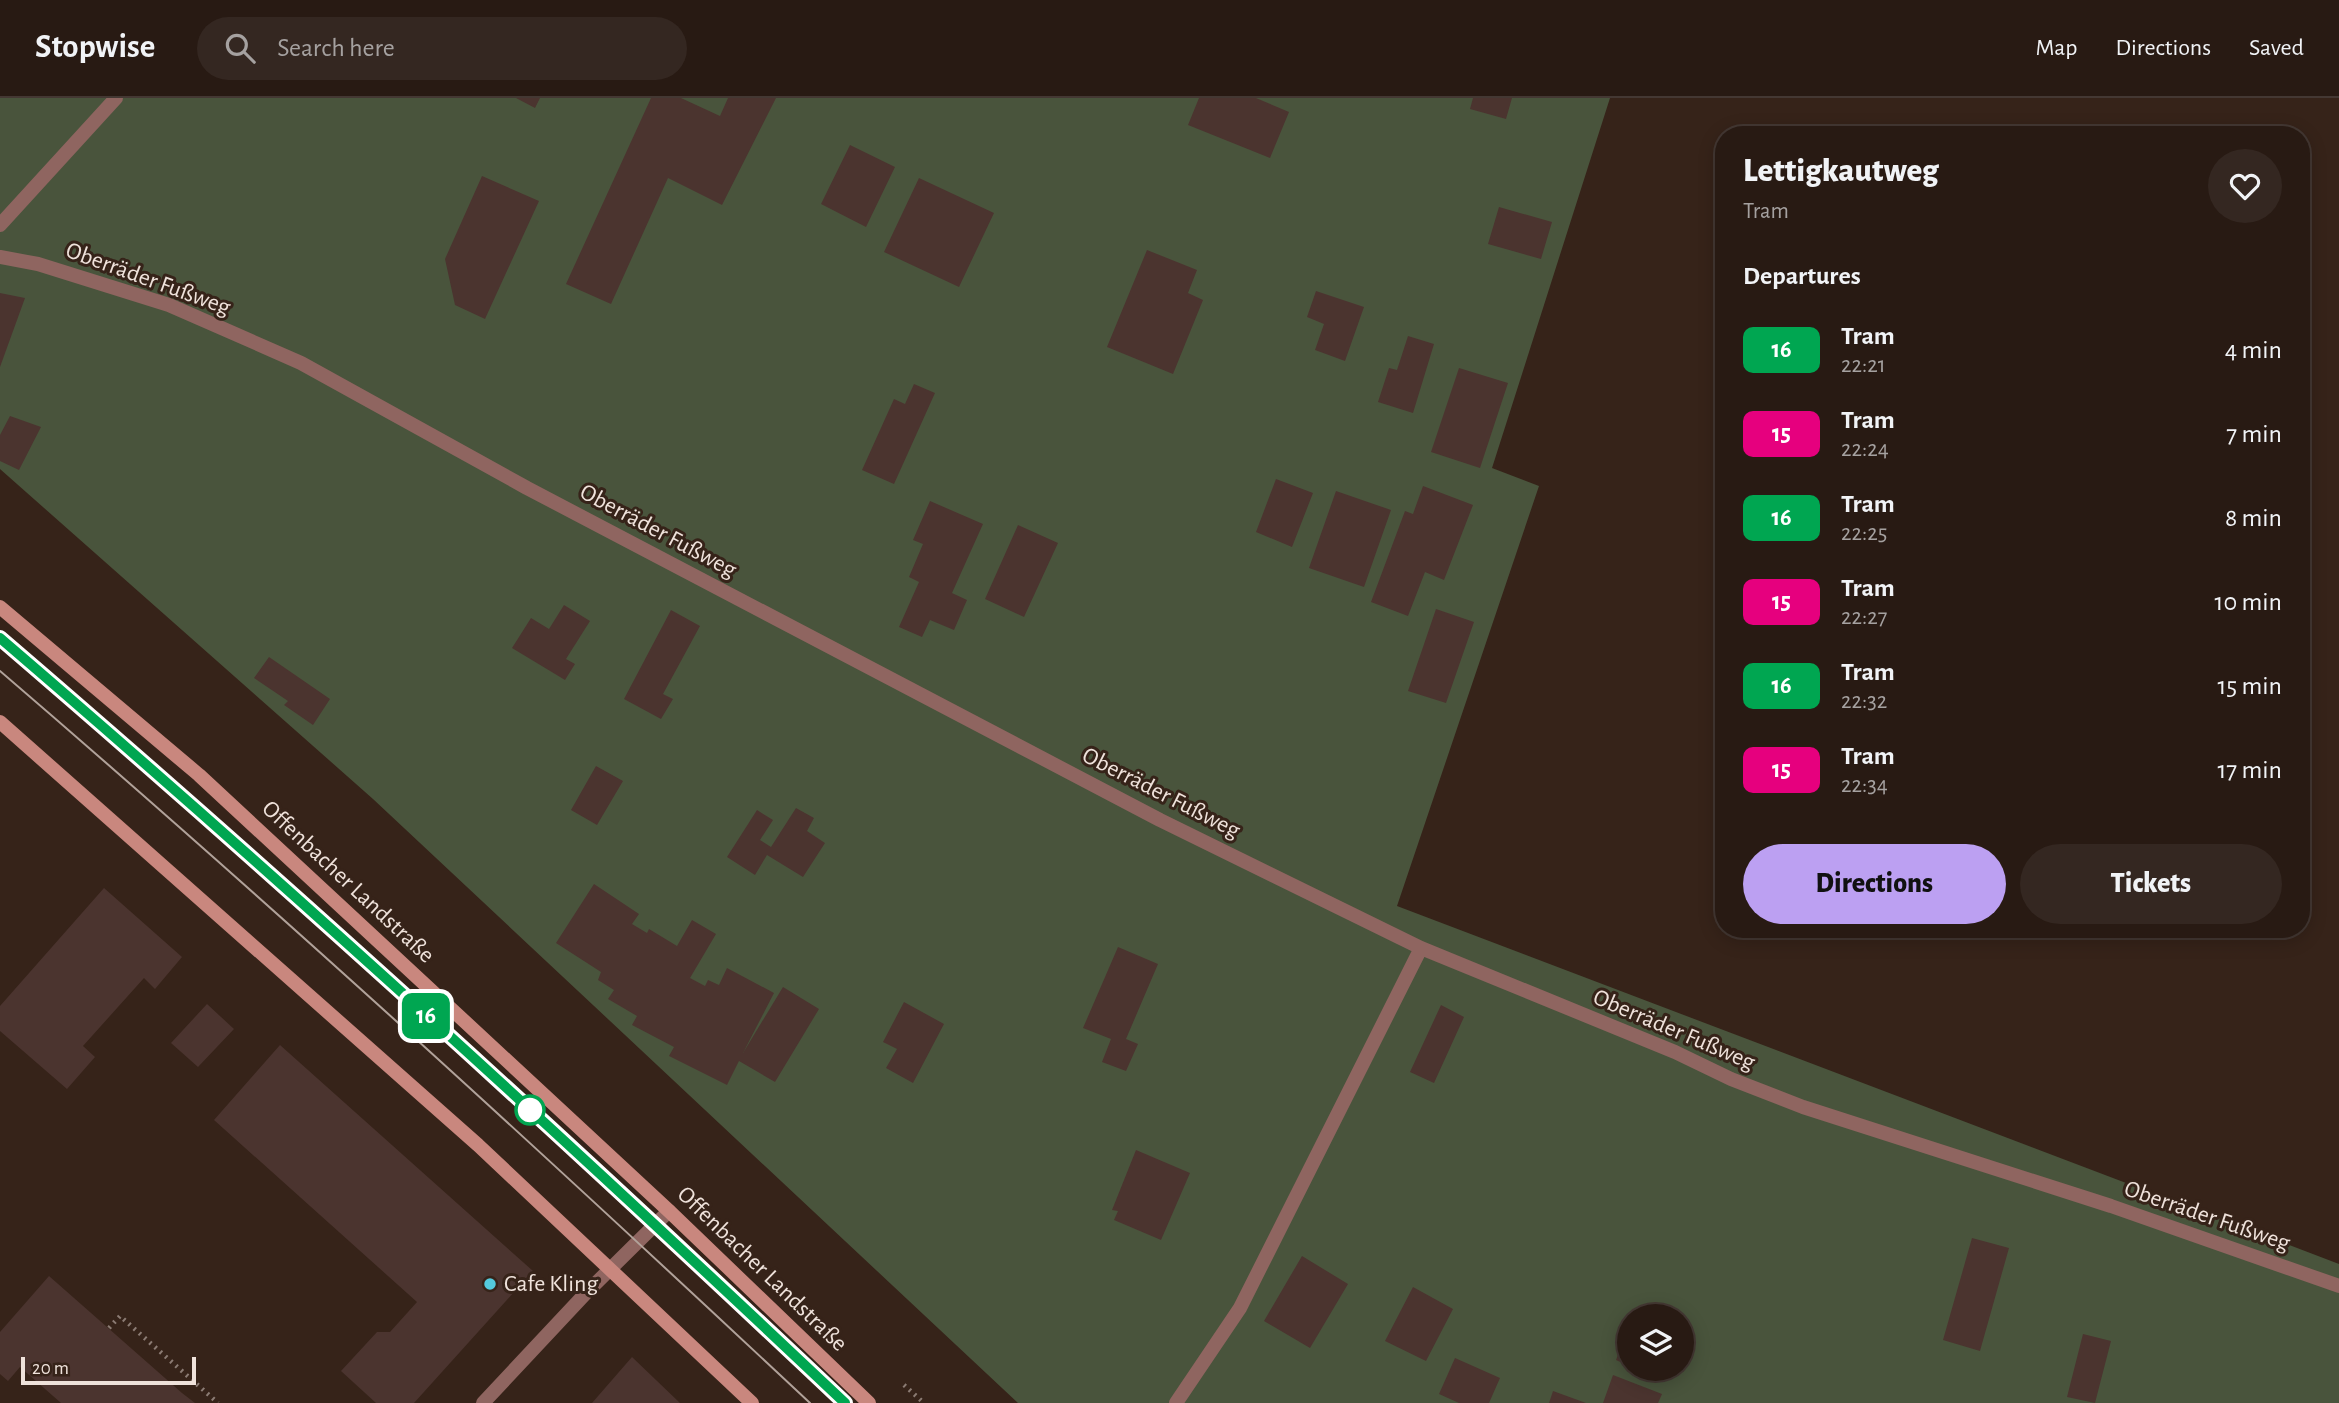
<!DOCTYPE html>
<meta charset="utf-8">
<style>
body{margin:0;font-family:"Alegreya Sans",sans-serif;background:#342721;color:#f1f3f6;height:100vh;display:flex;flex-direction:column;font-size:26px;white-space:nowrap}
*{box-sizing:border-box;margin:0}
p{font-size:23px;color:#a5a1a0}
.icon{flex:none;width:38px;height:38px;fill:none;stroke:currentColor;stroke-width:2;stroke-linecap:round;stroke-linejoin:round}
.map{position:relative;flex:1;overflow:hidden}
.drawer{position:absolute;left:1715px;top:28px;width:595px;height:812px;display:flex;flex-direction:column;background:#281a13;border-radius:28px;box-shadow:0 4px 18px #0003,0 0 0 2px #443833}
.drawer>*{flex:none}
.badge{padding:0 14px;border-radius:10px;font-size:24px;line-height:46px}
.buttons{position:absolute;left:1617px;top:1206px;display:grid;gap:14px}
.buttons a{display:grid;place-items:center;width:77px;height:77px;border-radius:50%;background:#281a13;box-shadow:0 4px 18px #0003,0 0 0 2px #443833;font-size:35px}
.scale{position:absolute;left:21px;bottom:18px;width:175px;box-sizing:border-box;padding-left:7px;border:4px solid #efe2db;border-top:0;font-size:19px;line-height:24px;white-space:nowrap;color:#efe2db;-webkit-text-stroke:5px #362319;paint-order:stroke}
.map>.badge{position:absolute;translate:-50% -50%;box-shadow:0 0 0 4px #fff}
h2{padding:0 28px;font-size:26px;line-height:63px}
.round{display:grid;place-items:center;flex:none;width:74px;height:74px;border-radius:37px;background:#342721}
.summary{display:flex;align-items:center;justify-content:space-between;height:119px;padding:0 28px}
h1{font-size:33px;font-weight:800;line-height:52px}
.cta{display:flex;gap:14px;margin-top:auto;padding:14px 28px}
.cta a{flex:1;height:80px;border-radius:42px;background:#bca0f2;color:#111;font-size:28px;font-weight:800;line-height:80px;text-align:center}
.cta a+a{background:#342721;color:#f1f3f6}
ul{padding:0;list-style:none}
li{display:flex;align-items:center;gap:21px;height:84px;padding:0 28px}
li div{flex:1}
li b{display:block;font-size:26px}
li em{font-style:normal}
li .badge{min-width:77px;font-weight:700;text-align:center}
header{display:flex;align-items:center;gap:42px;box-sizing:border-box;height:98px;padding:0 35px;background:#281a13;border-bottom:2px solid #443833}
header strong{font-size:33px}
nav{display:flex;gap:38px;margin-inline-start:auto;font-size:24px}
.search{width:490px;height:63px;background:#342721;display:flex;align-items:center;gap:18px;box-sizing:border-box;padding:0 24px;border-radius:38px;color:#a5a1a0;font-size:26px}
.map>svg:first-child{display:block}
</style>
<header>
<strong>Stopwise</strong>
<div class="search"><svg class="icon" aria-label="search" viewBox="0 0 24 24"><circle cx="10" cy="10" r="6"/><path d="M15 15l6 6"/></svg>Search here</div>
<nav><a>Map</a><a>Directions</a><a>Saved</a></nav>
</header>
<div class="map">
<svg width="2339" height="1305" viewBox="0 0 2339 1305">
<rect width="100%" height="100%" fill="#362319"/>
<path fill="#49543c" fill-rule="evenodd" d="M 0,0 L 1610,0 L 1492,370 L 1539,388 L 1397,808 L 2339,1166 L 2339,1305 L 1018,1305 L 373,701 L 0,371 ZM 1629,1218 L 1682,1218 L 1682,1270 L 1629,1270 Z"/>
<path fill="#4b342f" d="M 516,0 L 540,0 L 535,10 Z
M 651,0 L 681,0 L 720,18 L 728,0 L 776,0 L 722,107 L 668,80 L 611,206 L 566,186 Z
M 1199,0 L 1256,0 L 1289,14 L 1270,60 L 1188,27 Z
M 1473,0 L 1512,0 L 1506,21 L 1470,11 Z
M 850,47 L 895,69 L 866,129 L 821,106 Z
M 482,78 L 539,103 L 485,221 L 455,207 L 445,161 Z
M 919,80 L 994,115 L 959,189 L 884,154 Z
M 1499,109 L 1552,124 L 1541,161 L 1488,146 Z
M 1147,152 L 1197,172 L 1188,195 L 1203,202 L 1173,276 L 1107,249 Z
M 1316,193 L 1364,209 L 1345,263 L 1315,252 L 1324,226 L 1307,219 Z
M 0,195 L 25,200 L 0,269 Z
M 1408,238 L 1434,246 L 1413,315 L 1378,304 L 1389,270 L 1397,272 Z
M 1459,270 L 1508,285 L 1480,370 L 1431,354 Z
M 914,286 L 935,295 L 894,386 L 862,372 L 894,301 L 905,306 Z
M 10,318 L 41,329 L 19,372 L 0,363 L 0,337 Z
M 1276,381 L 1313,395 L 1292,449 L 1256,434 Z
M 1423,388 L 1473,407 L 1444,482 L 1425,474 L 1408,518 L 1371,504 L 1405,413 L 1413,416 Z
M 1336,393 L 1391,412 L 1364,489 L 1309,470 Z
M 930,403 L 983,426 L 952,495 L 967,502 L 954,532 L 930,522 L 922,539 L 899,529 L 919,484 L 909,479 L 923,446 L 913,442 Z
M 1018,427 L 1058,445 L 1024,519 L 985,501 Z
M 564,507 L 590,523 L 566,561 L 575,566 L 565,582 L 512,550 L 531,520 L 549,531 Z
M 1436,511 L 1474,524 L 1446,605 L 1408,593 Z
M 671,512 L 700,528 L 663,596 L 673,601 L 661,621 L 624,601 Z
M 269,559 L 330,601 L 313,627 L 284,607 L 288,603 L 254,580 Z
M 596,668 L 623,683 L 597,727 L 571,712 Z
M 796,710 L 814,720 L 807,733 L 825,745 L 803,779 L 767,757 L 755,777 L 727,759 L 757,712 L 773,722 L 760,742 L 771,749 Z
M 594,786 L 639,816 L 632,826 L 647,835 L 649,831 L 677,848 L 692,822 L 716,836 L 690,880 L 705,888 L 708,882 L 719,887 L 727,870 L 774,895 L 743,955 L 783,889 L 819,911 L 775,984 L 739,963 L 727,987 L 669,958 L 674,949 L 632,927 L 637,918 L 608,901 L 614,892 L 598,882 L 601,874 L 556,845 Z
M 104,790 L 182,859 L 155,891 L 144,880 L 83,948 L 95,959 L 67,991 L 0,933 L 0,908 Z
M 1118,849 L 1158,866 L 1126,941 L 1138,946 L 1126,973 L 1102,964 L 1111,941 L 1083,930 Z
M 904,904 L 944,926 L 913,985 L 886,970 L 897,951 L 883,944 Z
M 207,906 L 234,931 L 198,969 L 171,945 Z
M 1441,907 L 1464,919 L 1434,985 L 1410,974 Z
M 280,947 L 533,1173 L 414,1305 L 376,1305 L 341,1273 L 377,1234 L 390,1234 L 417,1204 L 214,1022 Z
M 1136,1052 L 1190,1075 L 1161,1142 L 1114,1122 L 1118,1113 L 1112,1112 Z
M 1972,1140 L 2009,1150 L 1980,1253 L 1943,1242 Z
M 1302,1158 L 1348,1186 L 1310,1250 L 1264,1223 Z
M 49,1178 L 182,1295 L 195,1305 L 61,1305 L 20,1269 L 8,1283 L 0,1276 L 0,1234 Z
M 1413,1189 L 1453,1211 L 1426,1263 L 1385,1243 Z
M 1629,1228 L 1629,1268 L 1616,1262 Z
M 2083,1236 L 2111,1243 L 2095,1305 L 2067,1299 Z
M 632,1259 L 680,1305 L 592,1305 Z
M 1455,1260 L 1500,1280 L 1489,1305 L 1459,1305 L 1439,1296 Z
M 1613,1277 L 1662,1296 L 1658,1305 L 1603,1305 Z
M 1553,1293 L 1586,1305 L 1549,1305 Z"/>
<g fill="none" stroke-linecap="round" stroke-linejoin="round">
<path stroke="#8b7b73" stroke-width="4.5" stroke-dasharray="2 5" stroke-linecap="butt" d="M 109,1230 L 120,1218 L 218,1305
M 904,1287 L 924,1305"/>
<path stroke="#8f6560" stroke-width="14" d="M 0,127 L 116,0
M 0,159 L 38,166 L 169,207 L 301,265 L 527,390 L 1160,722 L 1421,850 L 1675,954 L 1731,981 L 1803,1009 L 2111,1108 L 2339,1188
M 1176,1305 L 1240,1210 L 1421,850"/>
<path stroke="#8f6560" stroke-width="14" d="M 483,1305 L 586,1195 L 669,1113"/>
<path stroke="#c9877e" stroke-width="14" d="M 0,509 L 199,677 L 669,1113 L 869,1305
M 0,624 L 478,1047 L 752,1305"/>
<path stroke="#b1a29a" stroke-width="2" d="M 0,540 L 196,709 L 655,1126 L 845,1305
M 0,573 C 276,810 544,1056 810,1305"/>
</g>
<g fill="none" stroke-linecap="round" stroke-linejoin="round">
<defs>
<path id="line" d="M 0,540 C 288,787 569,1044 845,1305"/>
</defs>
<use href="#line" stroke="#fff" stroke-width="16"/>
<use href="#line" stroke="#00a651" stroke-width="10"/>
</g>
<circle fill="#fff" stroke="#00a651" stroke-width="3.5" cx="530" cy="1012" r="14"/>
<circle fill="#54cadd" stroke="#362319" stroke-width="2.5" cx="490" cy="1186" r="7"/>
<g text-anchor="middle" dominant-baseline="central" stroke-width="6" stroke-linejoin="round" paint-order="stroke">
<g font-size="24" fill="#efe2db" stroke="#362319">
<text transform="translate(148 181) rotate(20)">Oberräder Fußweg</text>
<text transform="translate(658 433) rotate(28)">Oberräder Fußweg</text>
<text transform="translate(1161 695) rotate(27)">Oberräder Fußweg</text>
<text transform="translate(348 784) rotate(43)">Offenbacher Landstraße</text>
<text transform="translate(1674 932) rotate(23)">Oberräder Fußweg</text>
<text transform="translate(2207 1118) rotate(19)">Oberräder Fußweg</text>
<text transform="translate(762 1171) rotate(44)">Offenbacher Landstraße</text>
</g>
<g font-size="24" fill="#efe2db" stroke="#362319" text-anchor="start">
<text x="504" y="1186">Cafe Kling</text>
</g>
</g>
</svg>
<div class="buttons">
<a><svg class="icon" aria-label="layers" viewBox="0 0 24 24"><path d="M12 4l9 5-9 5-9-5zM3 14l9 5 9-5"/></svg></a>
</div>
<div class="scale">20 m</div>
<b class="badge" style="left:426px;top:918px;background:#00a651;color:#fff">16</b>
<section class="drawer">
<div class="summary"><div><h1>Lettigkautweg</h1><p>Tram</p></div><a class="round"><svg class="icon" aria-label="heart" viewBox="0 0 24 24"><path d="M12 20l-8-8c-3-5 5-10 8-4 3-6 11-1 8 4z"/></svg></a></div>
<h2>Departures</h2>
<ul>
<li><span class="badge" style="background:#00a651;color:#fff">16</span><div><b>Tram</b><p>22:21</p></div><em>4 min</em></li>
<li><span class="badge" style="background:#e6007e;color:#fff">15</span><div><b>Tram</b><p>22:24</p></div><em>7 min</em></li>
<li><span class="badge" style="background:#00a651;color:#fff">16</span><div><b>Tram</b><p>22:25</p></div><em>8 min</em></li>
<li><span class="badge" style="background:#e6007e;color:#fff">15</span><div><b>Tram</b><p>22:27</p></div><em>10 min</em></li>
<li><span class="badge" style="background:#00a651;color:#fff">16</span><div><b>Tram</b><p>22:32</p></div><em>15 min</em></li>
<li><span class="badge" style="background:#e6007e;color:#fff">15</span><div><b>Tram</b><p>22:34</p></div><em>17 min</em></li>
</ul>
<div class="cta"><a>Directions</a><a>Tickets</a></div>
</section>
</div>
